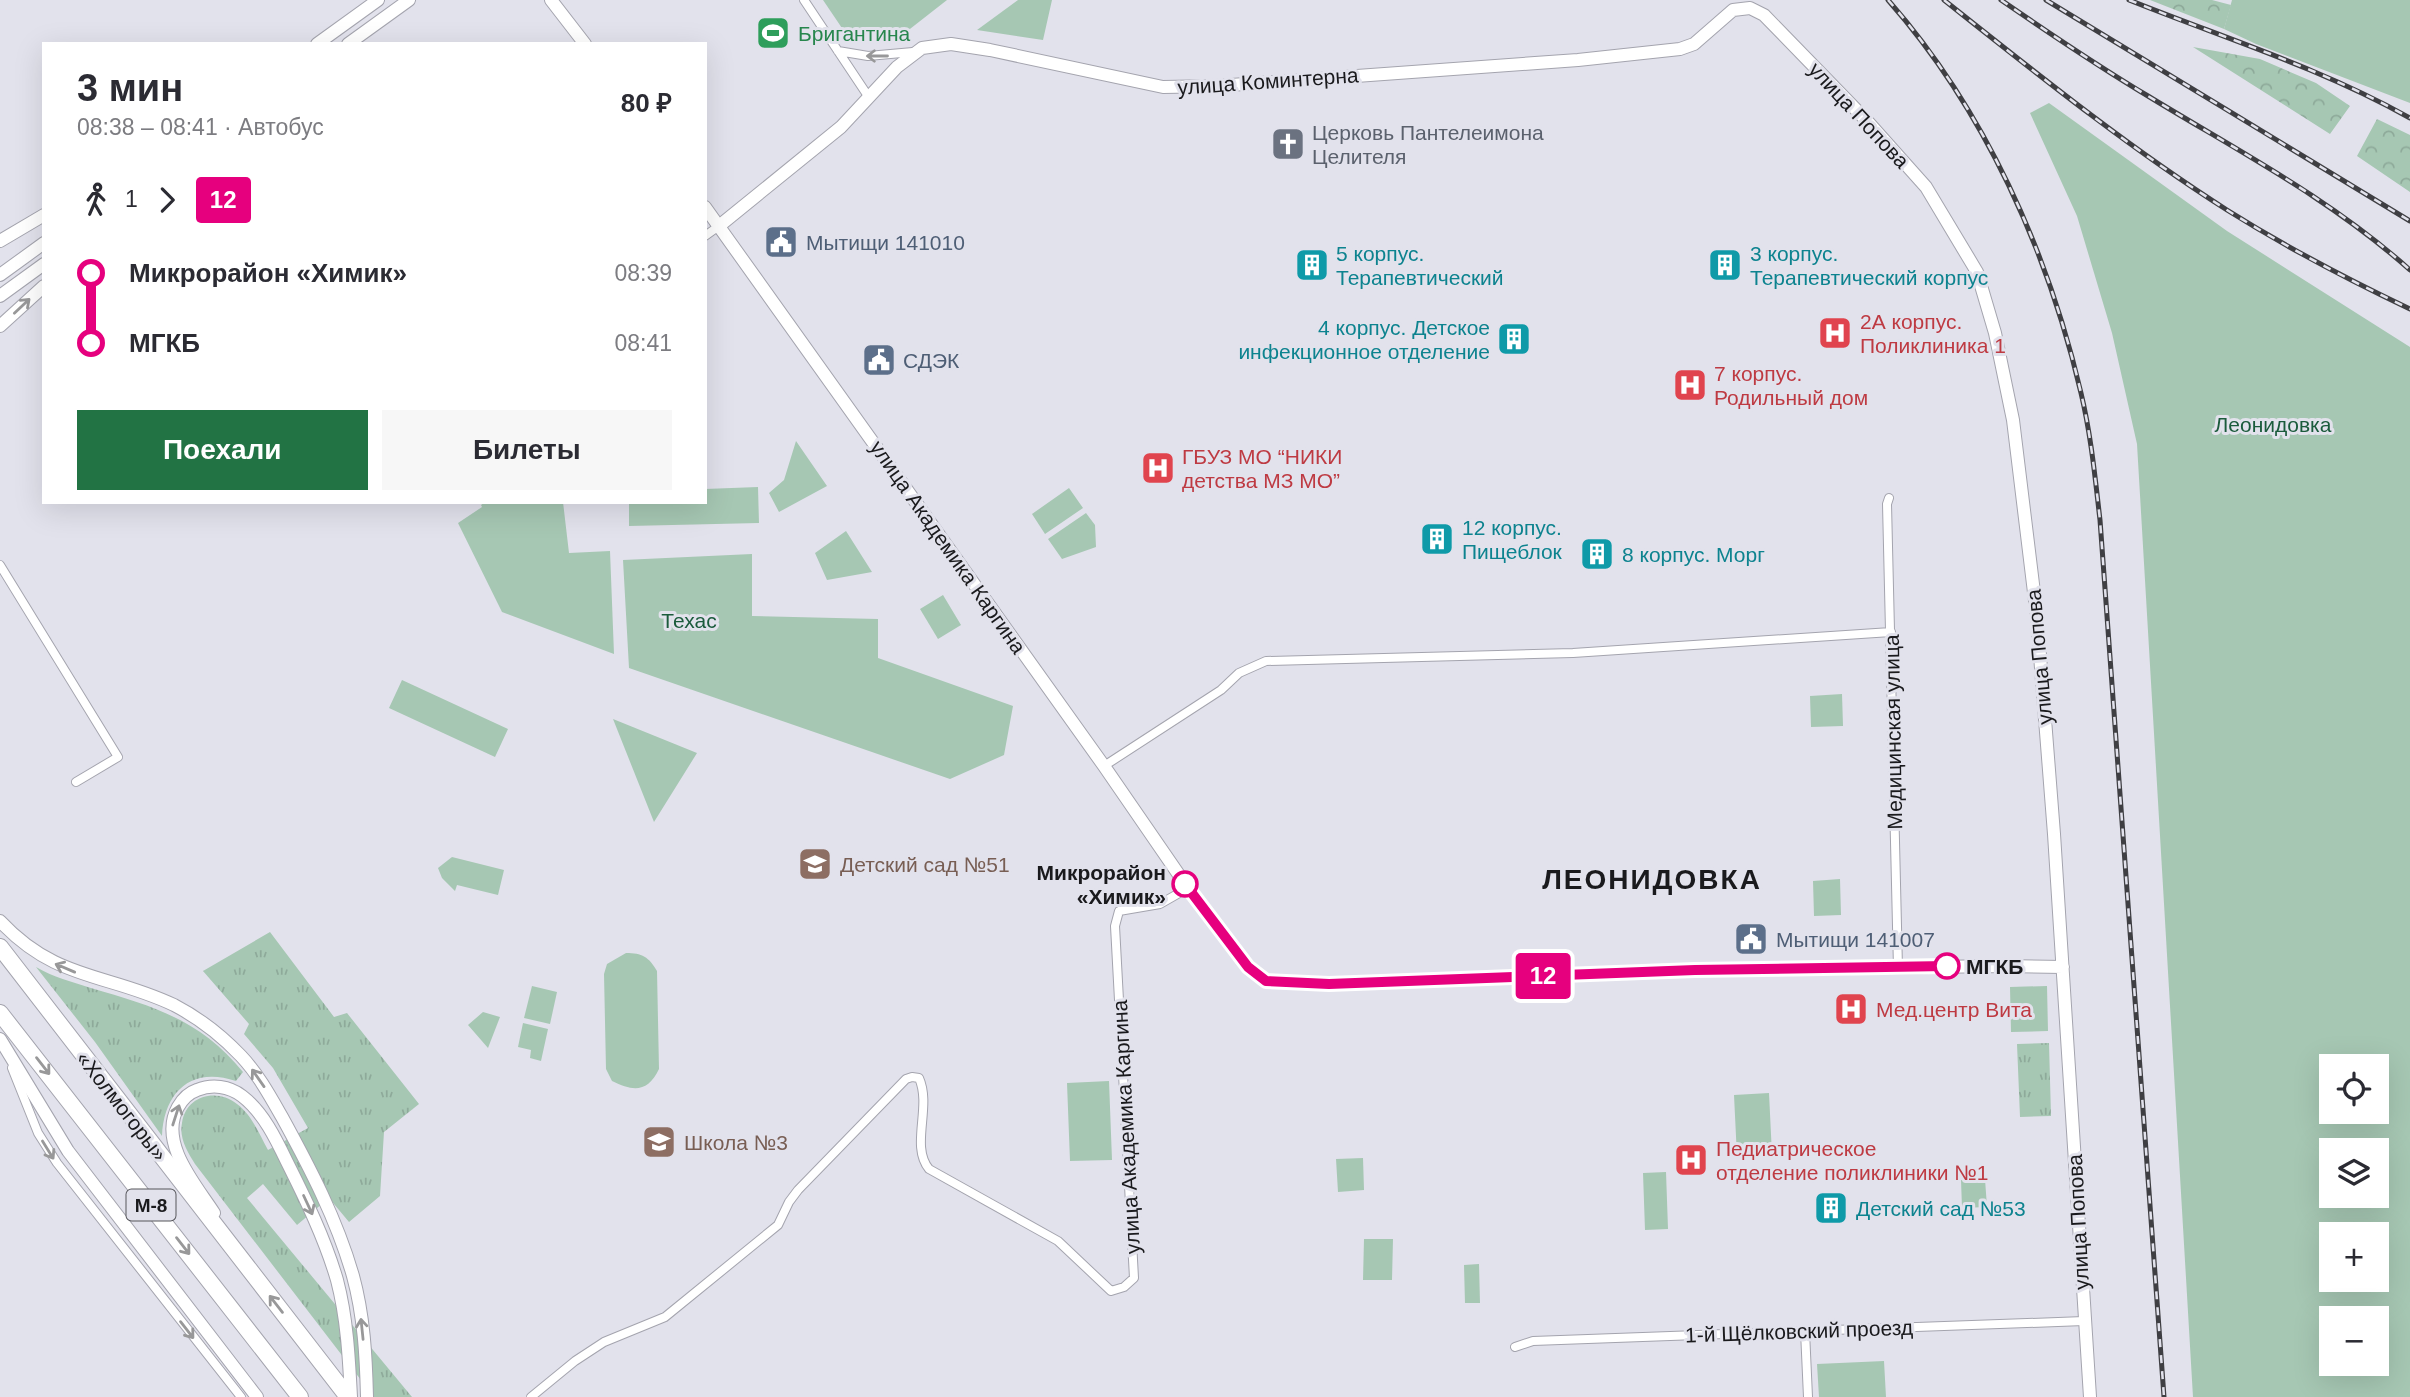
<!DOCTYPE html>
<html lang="ru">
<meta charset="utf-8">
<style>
body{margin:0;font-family:Arial,sans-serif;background:#f7f7f7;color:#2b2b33;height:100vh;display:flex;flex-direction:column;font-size:26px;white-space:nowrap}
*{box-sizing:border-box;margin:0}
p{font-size:23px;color:#7c7c81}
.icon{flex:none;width:38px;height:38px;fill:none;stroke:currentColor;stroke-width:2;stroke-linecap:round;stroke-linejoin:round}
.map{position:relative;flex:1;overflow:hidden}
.drawer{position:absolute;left:42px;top:42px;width:665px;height:462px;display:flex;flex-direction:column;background:#fff;border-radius:0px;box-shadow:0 7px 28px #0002}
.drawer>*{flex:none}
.badge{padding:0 14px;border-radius:5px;font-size:24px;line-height:46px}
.fabs{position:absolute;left:2319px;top:1054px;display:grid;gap:14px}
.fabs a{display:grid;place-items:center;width:70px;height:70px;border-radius:0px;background:#fff;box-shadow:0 7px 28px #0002;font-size:35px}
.map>.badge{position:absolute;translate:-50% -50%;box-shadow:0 0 0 4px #fff}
.legs{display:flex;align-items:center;gap:10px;height:77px;padding:0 35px;font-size:23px}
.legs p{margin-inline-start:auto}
.head{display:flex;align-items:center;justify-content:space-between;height:119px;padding:0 35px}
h1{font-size:38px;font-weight:700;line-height:52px}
.button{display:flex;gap:14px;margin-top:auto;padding:14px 35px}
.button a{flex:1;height:80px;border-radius:0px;background:#227344;color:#fff;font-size:28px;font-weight:700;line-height:80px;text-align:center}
.button a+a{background:#f7f7f7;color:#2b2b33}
ul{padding:0 35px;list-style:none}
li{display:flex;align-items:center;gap:24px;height:70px;font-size:26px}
li i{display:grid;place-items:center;width:10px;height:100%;margin:0 9px;background:currentColor}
li i::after{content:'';width:18px;height:18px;margin:-9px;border:5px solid;border-radius:50%;background:#fff}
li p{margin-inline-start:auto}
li:first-child i{background:linear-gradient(#0000 50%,currentColor 0)}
li:last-child i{background:linear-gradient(currentColor 50%,#0000 0)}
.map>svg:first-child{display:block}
</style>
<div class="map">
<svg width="2410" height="1397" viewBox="0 0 2410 1397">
<defs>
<pattern id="grass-tufts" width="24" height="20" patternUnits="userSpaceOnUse" patternTransform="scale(1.75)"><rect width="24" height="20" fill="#a6c7b3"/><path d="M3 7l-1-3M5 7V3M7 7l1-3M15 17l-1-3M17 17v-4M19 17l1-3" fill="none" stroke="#8eaa9a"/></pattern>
<pattern id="forest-crowns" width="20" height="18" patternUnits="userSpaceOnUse" patternTransform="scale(1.75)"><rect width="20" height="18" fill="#a6c7b3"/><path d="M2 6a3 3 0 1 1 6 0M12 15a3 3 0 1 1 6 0" fill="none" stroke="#8eaa9a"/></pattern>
</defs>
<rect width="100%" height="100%" fill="#e2e2ec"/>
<path fill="url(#grass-tufts)" d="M 270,932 L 334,1017 L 347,1013 L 419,1104 L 384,1132 L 380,1196 L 349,1222 L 329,1198 L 297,1225 L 263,1184 L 247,1198 L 412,1397 L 374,1397 L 195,1164 C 187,1151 179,1138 182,1123 C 186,1095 217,1088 237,1104 C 252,1115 259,1134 268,1150 L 308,1128 L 273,1068 L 244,1034 L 249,1024 L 203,971 Z
M 36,967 C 53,977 72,982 91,988 C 153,1006 201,1020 243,1072 L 236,1081 C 191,1066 164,1092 162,1136 L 95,1042 Z
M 2049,1043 L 2051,1116 L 2020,1117 L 2017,1044 Z"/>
<path fill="url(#forest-crowns)" d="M 2150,0 L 2212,0 L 2231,5 L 2224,29 Z
M 2193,47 L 2260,59 L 2316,83 L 2350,106 L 2330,134 Z
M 2377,119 L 2410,135 L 2410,192 L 2357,156 Z"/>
<path fill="#a6c7b3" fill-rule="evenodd" d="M 823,0 L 947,0 L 892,43 L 848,37 Z
M 1018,0 L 1052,0 L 1043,40 L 977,30 Z
M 2232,0 L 2410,0 L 2410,103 L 2256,44 L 2224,29 Z
M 2049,103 L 2227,231 L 2410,347 L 2410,1397 L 2193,1397 L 2137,444 L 2112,333 L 2077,216 L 2030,113 ZM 2331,1066 L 2376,1066 L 2376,1111 L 2331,1111 ZM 2331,1150 L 2376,1150 L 2376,1195 L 2331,1195 ZM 2331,1234 L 2376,1234 L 2376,1279 L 2331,1279 ZM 2331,1318 L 2376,1318 L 2376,1363 L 2331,1363 Z
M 796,441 L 827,486 L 779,512 L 769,493 L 784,480 Z
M 758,487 L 759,523 L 629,526 L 629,502 L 705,502 L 705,489 Z
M 1069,488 L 1083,508 L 1045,534 L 1032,514 Z
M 485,502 L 563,502 L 569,553 L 610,551 L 614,654 L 502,612 L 458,523 L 482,507 L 481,505 Z
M 1086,513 L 1095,525 L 1096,547 L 1062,559 L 1048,539 Z
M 846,531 L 872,572 L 827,580 L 815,553 Z
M 752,554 L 752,616 L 878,619 L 878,658 L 1013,706 L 1004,755 L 950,779 L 629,668 L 623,560 Z
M 943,595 L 961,625 L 938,639 L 920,609 Z
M 402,680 L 508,729 L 495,757 L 389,708 Z
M 1842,694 L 1843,726 L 1811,727 L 1810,696 Z
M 613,719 L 697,753 L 654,822 Z
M 452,857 L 504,870 L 498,895 L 457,885 L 455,891 L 442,878 L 438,868 Z
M 1840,879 L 1841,915 L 1814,916 L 1813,881 Z
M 626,953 C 642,953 649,957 657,971 L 659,1069 C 648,1092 634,1092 612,1081 L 606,1069 L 604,974 L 607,964 Z
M 532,986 L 557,992 L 550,1024 L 524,1018 Z
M 2047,986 L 2048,1031 L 2011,1032 L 2010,987 Z
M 483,1012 L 500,1017 L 488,1048 L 468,1025 Z
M 523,1023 L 548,1029 L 541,1061 L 530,1058 L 531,1050 L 518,1047 Z
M 1109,1081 L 1112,1160 L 1070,1161 L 1067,1083 Z
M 1769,1093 L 1772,1155 L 1737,1157 L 1734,1095 Z
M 1363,1158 L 1364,1190 L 1338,1192 L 1336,1159 Z
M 1666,1172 L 1668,1229 L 1645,1230 L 1643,1173 Z
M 1985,1179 L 1987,1207 L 1962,1208 L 1961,1180 Z
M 1364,1239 L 1393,1239 L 1392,1280 L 1363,1280 Z
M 1479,1264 L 1480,1303 L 1465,1303 L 1464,1265 Z
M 1884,1361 L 1886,1397 L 1819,1397 L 1817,1364 Z"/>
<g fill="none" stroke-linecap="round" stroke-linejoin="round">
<defs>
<path id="street" d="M 804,0 L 868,96
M 838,51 L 868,56 L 913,52
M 705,236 L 719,226
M 1889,498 L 1887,504 L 1898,968
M 0,565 L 118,757 L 76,782
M 1104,766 L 1221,690 L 1239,673 L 1266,661 L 1573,653 L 1891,632
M 12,1068 L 38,1133 L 57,1163 L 241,1397
M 1805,1331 L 1808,1397
M 1515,1347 L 1533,1341 L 2084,1321
M 531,1397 L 575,1361 L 604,1342 L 665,1317 L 778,1225 L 789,1202 L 798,1190 L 906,1079 L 912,1077 L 919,1078 C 932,1107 910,1146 929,1169 L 1058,1241 L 1111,1291 L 1124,1287 L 1134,1278 L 1115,926 L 1119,911 L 1160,904 L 1188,888"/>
<path id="secondary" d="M 551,0 L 585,44
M 317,44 L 378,0
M 348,44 L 409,0
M 705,207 L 1104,766 L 1188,888 L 1248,967 L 1266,981 L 1329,984 L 1695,970 L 2003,966 L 2063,967
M 719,226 L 841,127 L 897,67 L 922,48 L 951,44 L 990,50 L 1163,87 L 1217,86 L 1578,60 L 1680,49 L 1694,44 L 1733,10 L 1750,8 L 1764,15 L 1868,122 L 1926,187 L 1977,272 L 1995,333 L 2013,420 L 2037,617 L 2054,834 L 2090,1397
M 0,241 L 44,215
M 0,275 L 44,243
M 0,296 L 44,264
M 0,326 L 44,286
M 0,921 C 56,981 107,973 174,1005 C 199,1018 221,1035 241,1056 C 258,1074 270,1096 282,1117 C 310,1168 337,1220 353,1276 C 364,1316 366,1357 367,1397
M 0,1039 L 68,1151 L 257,1397
M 214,1213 C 196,1185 158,1143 178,1107 C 182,1100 188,1093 197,1090 C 212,1084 229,1086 242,1096 C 263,1112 276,1139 287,1162 C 306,1200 325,1239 337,1280 C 347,1318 349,1358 351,1397"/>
<path id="highway" d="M 0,947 L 348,1397
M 0,1013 L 300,1397"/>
</defs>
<use href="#street" stroke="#a4a4ae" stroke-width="10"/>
<use href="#secondary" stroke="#a4a4ae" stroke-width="14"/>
<use href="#highway" stroke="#a4a4ae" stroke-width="18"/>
<use href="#street" stroke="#fff" stroke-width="8"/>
<use href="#secondary" stroke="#fff" stroke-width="12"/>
<use href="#highway" stroke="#fff" stroke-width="16"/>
<defs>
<path id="rail" d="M 1888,0 C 1985,110 2048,252 2081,393 C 2091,435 2095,477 2100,520 L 2164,1397
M 1944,0 C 2036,73 2128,147 2227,210 C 2286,247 2347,279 2410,309
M 2001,0 C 2049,33 2098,66 2148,96 C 2238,151 2331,199 2410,270
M 2046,0 L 2410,221
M 2129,0 C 2224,38 2321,68 2410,118"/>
</defs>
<use href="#rail" stroke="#3f3f43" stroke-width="5"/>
<use href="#rail" stroke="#e2e2ec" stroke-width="2.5" stroke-dasharray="8" stroke-linecap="butt"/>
</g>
<defs><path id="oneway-shaft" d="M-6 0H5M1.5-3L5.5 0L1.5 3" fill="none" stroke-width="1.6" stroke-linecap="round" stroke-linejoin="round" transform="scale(1.75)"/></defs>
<g stroke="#989899">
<use href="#oneway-shaft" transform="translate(877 56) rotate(180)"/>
<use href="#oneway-shaft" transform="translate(22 306) rotate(-43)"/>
<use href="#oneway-shaft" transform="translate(65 968) rotate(-157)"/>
<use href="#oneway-shaft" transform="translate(43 1066) rotate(52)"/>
<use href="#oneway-shaft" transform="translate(258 1078) rotate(-125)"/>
<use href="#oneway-shaft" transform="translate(176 1115) rotate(-72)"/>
<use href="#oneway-shaft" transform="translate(48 1150) rotate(58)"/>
<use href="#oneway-shaft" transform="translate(308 1205) rotate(65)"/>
<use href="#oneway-shaft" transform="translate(183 1246) rotate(52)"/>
<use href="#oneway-shaft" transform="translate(276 1304) rotate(-128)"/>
<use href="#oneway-shaft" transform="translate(362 1329) rotate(-96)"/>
<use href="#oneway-shaft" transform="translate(187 1330) rotate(52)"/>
</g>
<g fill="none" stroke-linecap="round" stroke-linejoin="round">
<defs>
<path id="line-1" d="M 1185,884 L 1248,967 L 1266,981 L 1329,984 L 1695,970 L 1947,966"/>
</defs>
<use href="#line-1" stroke="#fff" stroke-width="16"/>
<use href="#line-1" stroke="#e6007e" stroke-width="10"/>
</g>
<defs>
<symbol id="stadium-square" viewBox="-11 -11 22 22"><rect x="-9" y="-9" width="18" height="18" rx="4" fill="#2e9e5b" stroke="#e2e2ec"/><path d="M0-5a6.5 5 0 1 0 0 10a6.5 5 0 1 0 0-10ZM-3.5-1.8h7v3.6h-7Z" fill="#fff"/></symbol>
<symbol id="church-square" viewBox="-11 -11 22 22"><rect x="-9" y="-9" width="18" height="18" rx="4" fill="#6b7280" stroke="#e2e2ec"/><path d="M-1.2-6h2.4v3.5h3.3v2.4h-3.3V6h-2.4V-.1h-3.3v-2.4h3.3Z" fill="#fff"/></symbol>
<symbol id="civic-square" viewBox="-11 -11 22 22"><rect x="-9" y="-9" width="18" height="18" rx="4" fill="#5c6f8a" stroke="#e2e2ec"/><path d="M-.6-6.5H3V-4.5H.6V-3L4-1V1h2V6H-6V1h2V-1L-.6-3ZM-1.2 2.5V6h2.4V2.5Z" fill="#fff"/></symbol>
<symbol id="building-square" viewBox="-11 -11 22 22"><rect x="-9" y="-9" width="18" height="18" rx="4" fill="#0f9aa8" stroke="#e2e2ec"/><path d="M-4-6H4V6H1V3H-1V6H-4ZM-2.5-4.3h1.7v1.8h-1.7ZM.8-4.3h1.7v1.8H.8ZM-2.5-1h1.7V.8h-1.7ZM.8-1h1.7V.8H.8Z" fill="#fff"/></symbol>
<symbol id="hospital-square" viewBox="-11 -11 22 22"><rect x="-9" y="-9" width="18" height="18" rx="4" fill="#e0444e" stroke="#e2e2ec"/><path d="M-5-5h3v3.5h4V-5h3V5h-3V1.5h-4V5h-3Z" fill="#fff"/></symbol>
<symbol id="school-square" viewBox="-11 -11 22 22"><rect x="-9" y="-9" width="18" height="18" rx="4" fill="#8d6e63" stroke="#e2e2ec"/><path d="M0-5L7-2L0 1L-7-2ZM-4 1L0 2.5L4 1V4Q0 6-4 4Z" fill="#fff"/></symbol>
</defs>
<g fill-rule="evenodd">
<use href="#stadium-square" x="754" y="14" width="38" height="38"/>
<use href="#church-square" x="1269" y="125" width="38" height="38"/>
<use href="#civic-square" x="762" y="223" width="38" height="38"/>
<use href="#building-square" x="1293" y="246" width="38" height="38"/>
<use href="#building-square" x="1706" y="246" width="38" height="38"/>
<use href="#hospital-square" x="1816" y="314" width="38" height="38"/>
<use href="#building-square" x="1495" y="320" width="38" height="38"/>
<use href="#civic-square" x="860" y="341" width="38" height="38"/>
<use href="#hospital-square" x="1671" y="366" width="38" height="38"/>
<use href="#hospital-square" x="1139" y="449" width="38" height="38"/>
<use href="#building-square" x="1418" y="520" width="38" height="38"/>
<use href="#building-square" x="1578" y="535" width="38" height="38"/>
<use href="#school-square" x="796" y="845" width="38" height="38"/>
<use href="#civic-square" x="1732" y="920" width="38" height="38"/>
<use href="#hospital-square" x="1832" y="990" width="38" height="38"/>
<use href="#school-square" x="640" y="1123" width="38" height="38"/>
<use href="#hospital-square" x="1672" y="1141" width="38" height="38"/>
<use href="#building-square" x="1812" y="1189" width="38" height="38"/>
</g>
<g fill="#fff" stroke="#e6007e" stroke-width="3.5">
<circle cx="1185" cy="884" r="12"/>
<circle cx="1947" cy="966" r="12"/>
</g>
<g text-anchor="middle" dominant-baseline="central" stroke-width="6" stroke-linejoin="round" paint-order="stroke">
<rect fill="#e2e2ec" stroke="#56565b" stroke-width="2" x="126.5" y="1189.5" width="49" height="31" rx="5"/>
<g font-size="19" font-weight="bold" fill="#1a1a1d">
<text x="151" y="1205">М-8</text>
</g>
<g font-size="21" fill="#27864d" stroke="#e2e2ec" text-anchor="start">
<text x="798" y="33">Бригантина</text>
</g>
<g font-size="21" fill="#1a1a1d" stroke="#e2e2ec">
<text transform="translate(1268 81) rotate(-4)">улица Коминтерна</text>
<text transform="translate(1859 115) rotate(47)">улица Попова</text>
<text transform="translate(948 547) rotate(55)">улица Академика Каргина</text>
<text transform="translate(2039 657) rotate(-95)">улица Попова</text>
<text transform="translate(1893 732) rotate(-91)">Медицинская улица</text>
<text transform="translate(122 1106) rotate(52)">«Холмогоры»</text>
<text transform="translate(1126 1127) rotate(-93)">улица Академика Каргина</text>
<text transform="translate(2078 1222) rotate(-93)">улица Попова</text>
<text transform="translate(1799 1331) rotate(-2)">1-й Щёлковский проезд</text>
</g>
<g font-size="21" fill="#5b616d" stroke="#e2e2ec" text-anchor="start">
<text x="1312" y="132">Церковь Пантелеимона<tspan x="1312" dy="24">Целителя</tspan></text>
</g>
<g font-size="21" fill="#4e5e75" stroke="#e2e2ec" text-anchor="start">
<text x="806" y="242">Мытищи 141010</text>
<text x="903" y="360">СДЭК</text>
<text x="1776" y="939">Мытищи 141007</text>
</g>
<g font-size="21" fill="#0d838f" stroke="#e2e2ec" text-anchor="start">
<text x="1336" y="253">5 корпус.<tspan x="1336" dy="24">Терапевтический</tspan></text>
<text x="1750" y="253">3 корпус.<tspan x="1750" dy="24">Терапевтический корпус</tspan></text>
<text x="1490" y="327" text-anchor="end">4 корпус. Детское<tspan x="1490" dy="24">инфекционное отделение</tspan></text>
<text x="1462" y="527">12 корпус.<tspan x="1462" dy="24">Пищеблок</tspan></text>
<text x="1622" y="554">8 корпус. Морг</text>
<text x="1856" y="1208">Детский сад №53</text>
</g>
<g font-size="21" fill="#be3a42" stroke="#e2e2ec" text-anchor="start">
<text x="1860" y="321">2А корпус.<tspan x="1860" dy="24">Поликлиника 1</tspan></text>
<text x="1714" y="373">7 корпус.<tspan x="1714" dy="24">Родильный дом</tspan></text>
<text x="1182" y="456">ГБУЗ МО “НИКИ<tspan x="1182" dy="24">детства МЗ МО”</tspan></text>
<text x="1876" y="1009">Мед.центр Вита</text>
<text x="1716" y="1148">Педиатрическое<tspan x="1716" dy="24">отделение поликлиники №1</tspan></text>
</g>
<g font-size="21" fill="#1b5b3c" stroke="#e2e2ec">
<text x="2273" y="424">Леонидовка</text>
<text x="689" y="620">Техас</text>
</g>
<g font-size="21" fill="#785e54" stroke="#e2e2ec" text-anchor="start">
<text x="840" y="864">Детский сад №51</text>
<text x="684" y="1142">Школа №3</text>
</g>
<g font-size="21" font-weight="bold" fill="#1a1a1d" stroke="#e2e2ec" text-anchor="end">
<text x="1166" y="872">Микрорайон<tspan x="1166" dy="24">«Химик»</tspan></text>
<text x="1966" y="966" text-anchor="start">МГКБ</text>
</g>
<g font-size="28" font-weight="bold" letter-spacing="2" fill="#1a1a1d" stroke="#e2e2ec">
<text x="1652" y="879">ЛЕОНИДОВКА</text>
</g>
</g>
</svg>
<div class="fabs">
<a><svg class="icon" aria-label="locate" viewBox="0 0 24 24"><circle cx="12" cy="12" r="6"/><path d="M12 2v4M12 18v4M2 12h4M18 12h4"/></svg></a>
<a><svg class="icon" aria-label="layers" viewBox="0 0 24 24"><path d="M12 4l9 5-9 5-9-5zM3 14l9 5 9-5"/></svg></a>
<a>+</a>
<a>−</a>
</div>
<b class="badge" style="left:1543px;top:976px;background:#e6007e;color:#fff">12</b>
<section class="drawer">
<div class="head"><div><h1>3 мин</h1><p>08:38 – 08:41 · Автобус</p></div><b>80 ₽</b></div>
<div class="legs"><svg class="icon" aria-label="walk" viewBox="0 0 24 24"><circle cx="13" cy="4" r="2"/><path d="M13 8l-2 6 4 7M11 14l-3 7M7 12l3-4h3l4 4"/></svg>1<svg class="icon" aria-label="forward" viewBox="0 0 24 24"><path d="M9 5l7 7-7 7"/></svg><b class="badge" style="background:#e6007e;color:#fff">12</b></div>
<ul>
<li><i style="color:#e6007e"></i><b>Микрорайон «Химик»</b><p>08:39</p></li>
<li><i style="color:#e6007e"></i><b>МГКБ</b><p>08:41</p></li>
</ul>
<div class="button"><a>Поехали</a><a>Билеты</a></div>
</section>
</div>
